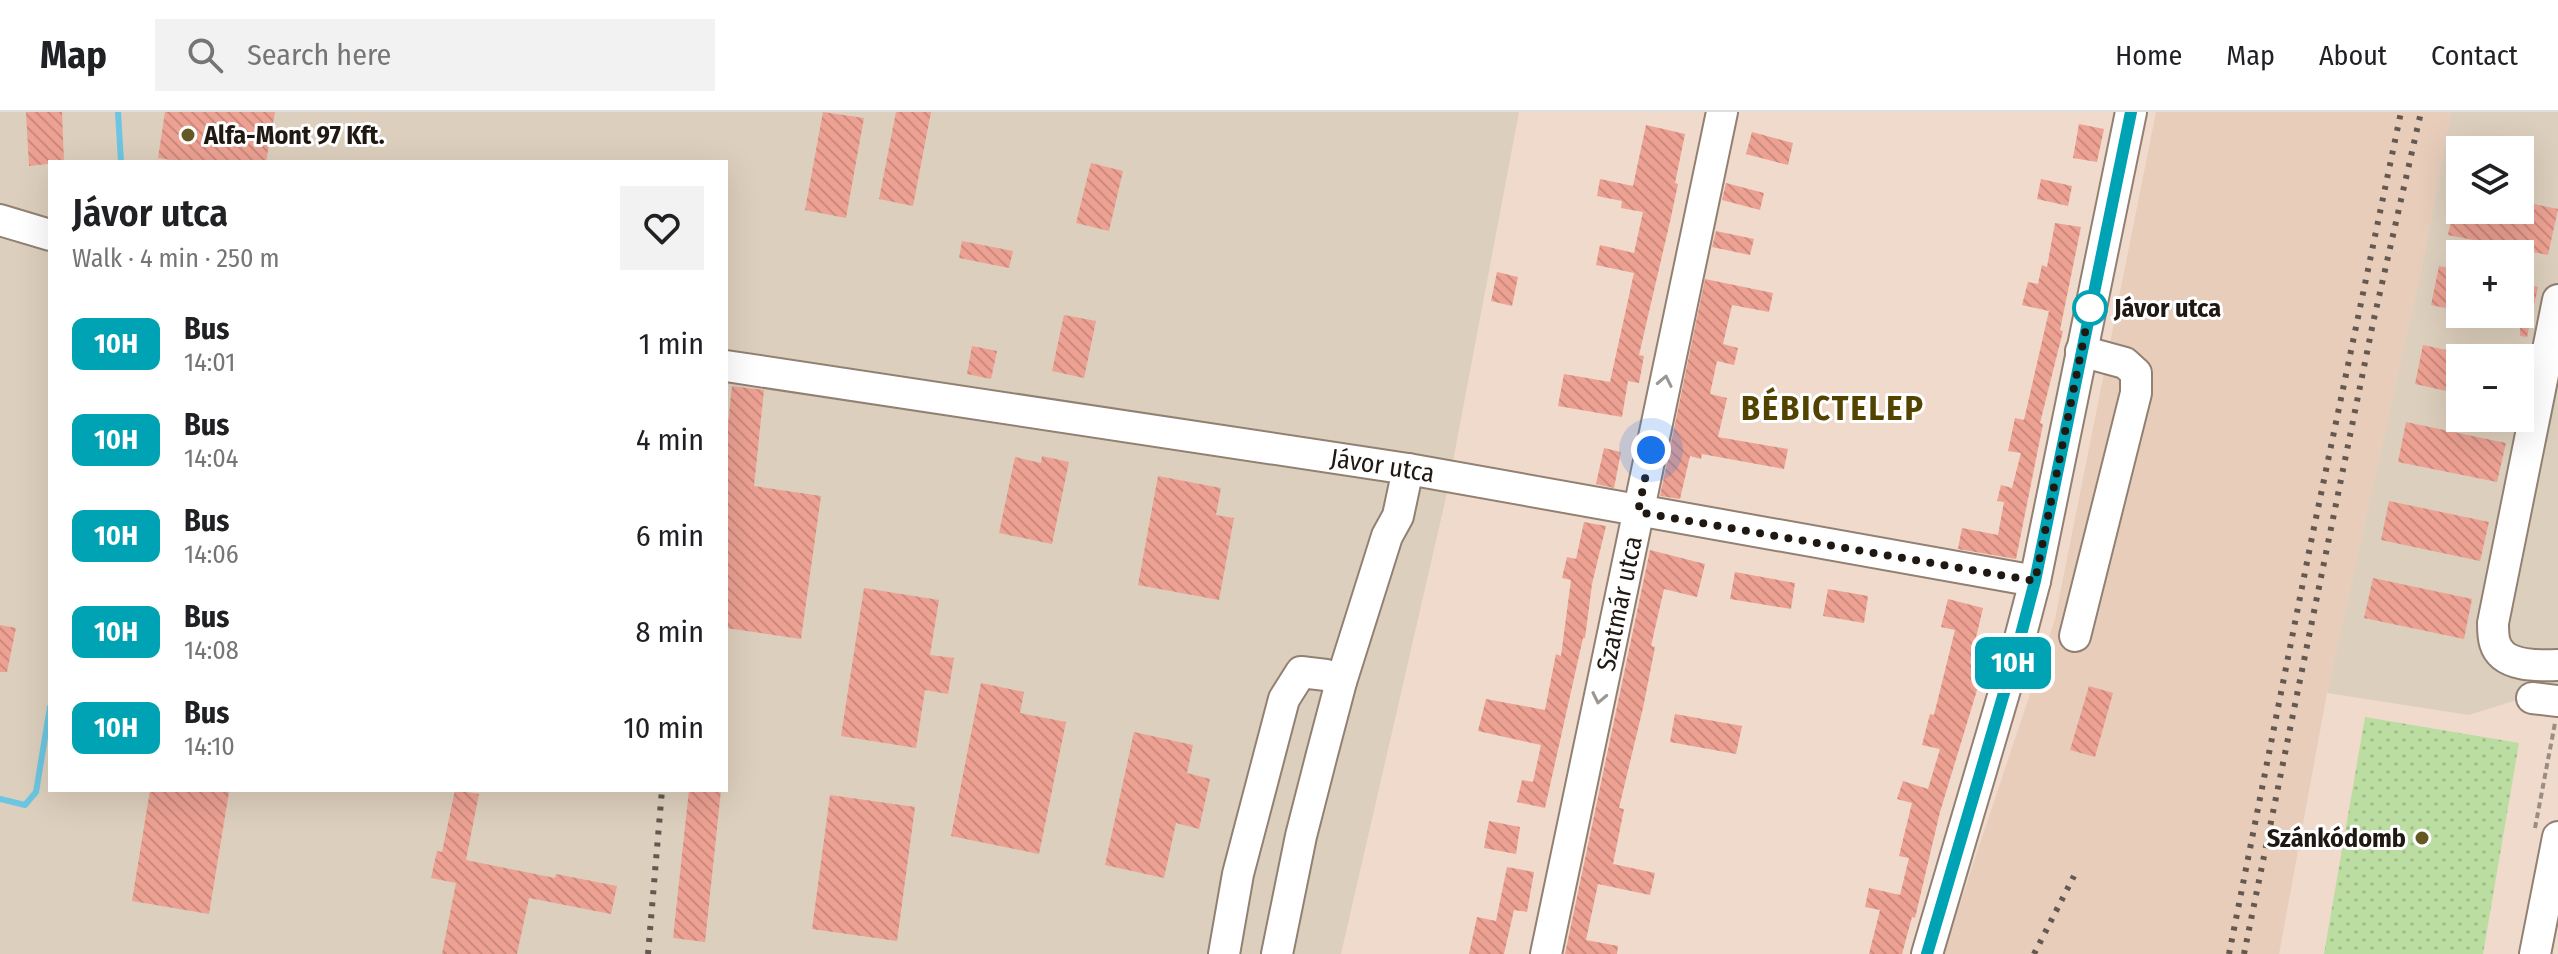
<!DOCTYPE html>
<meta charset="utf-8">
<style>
body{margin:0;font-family:"Fira Sans Condensed",sans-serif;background:#f2f2f2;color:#202124;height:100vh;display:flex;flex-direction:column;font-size:30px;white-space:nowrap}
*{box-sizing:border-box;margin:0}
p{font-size:26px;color:#757577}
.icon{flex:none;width:44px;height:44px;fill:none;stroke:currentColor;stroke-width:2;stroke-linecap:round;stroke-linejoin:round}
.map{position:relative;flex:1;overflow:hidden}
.details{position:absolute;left:48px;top:48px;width:680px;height:632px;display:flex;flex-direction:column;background:#fff;border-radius:0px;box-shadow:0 8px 32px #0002}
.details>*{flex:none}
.badge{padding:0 16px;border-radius:12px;font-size:28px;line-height:52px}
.fabs{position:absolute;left:2446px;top:24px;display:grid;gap:16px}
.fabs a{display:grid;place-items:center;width:88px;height:88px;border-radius:0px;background:#fff;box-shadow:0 8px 32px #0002;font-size:40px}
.you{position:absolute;width:40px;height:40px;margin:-20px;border:6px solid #fff;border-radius:50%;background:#1a73e8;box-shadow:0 0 0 12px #1a73e833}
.map>.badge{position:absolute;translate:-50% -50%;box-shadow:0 0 0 4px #fff}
.round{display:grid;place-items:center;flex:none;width:84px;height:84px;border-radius:0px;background:#f2f2f2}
.overview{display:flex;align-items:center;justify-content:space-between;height:136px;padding:0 24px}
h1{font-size:38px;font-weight:600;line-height:60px}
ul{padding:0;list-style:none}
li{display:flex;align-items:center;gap:24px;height:96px;padding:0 24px}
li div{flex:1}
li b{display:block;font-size:30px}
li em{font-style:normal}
li .badge{min-width:88px;font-weight:700;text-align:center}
header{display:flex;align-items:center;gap:48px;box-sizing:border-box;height:112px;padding:0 40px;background:#fff;border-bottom:2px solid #e0e0e0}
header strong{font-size:38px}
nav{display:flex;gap:44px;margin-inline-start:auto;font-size:28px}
.search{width:560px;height:72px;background:#f2f2f2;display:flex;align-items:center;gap:20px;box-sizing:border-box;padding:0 28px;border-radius:0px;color:#757577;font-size:30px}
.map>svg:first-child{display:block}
</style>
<header>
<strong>Map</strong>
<div class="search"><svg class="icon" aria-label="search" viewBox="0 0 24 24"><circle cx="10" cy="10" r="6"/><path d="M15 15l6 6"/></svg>Search here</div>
<nav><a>Home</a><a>Map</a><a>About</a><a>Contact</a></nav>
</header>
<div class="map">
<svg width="2558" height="842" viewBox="0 0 2558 842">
<defs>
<pattern id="grass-dots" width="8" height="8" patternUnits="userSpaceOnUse" patternTransform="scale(2)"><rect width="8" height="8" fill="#bbdda1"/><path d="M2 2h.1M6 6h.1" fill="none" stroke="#a0bd8a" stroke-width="1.8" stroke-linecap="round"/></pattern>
<pattern id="building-back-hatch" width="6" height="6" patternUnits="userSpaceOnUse" patternTransform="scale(2)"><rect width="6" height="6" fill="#eda192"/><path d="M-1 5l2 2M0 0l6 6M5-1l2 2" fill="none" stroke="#cb8a7d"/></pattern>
</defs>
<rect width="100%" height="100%" fill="#efdacc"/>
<path fill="#e8cdbb" d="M 2156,0 L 2451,0 L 2423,149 L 2327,581 L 2279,842 L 1943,842 L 2055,507 Z"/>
<path fill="#ddcfbd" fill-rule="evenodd" d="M 0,0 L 1519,0 L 1447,381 L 1341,842 L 0,842 ZM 50,50 L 726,50 L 726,678 L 50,678 Z
M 2451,0 L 2558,0 L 2558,575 L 2469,603 L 2327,581 L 2423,149 ZM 2460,38 L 2520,38 L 2520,98 L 2460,98 ZM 2460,142 L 2520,142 L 2520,202 L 2460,202 ZM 2460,246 L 2520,246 L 2520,306 L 2460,306 Z"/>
<path fill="url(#grass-dots)" d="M 2365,605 L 2519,631 L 2483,842 L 2324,842 Z"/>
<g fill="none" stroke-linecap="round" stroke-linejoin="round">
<path stroke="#6cc6e1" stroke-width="6" d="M 118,0 L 121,50
M 0,687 L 25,693 L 36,680 L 50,595"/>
</g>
<path fill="url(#building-back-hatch)" d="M 26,0 L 62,0 L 64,50 L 29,54 Z
M 165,0 L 275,0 L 266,50 L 183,50 L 158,46 Z
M 823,0 L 864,6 L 846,106 L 805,98 Z
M 896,0 L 931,0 L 913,94 L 879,87 Z
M 2079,12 L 2104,17 L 2097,50 L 2073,46 Z
M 1646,13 L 1685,22 L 1675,71 L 1678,72 L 1671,105 L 1639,243 L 1644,244 L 1639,271 L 1628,269 L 1622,305 L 1558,294 L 1564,262 L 1610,270 L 1634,161 L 1596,153 L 1600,133 L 1634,141 L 1643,100 L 1621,96 L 1622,89 L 1597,84 L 1600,67 L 1633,74 Z
M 1752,20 L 1793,31 L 1788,53 L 1746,42 Z
M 1091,51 L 1123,59 L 1109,119 L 1076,111 Z
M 2041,67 L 2072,74 L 2068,94 L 2037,87 Z
M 1726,71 L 1764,81 L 1760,98 L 1722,88 Z
M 2520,89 L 2558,97 L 2548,143 L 2448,123 L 2453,98 L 2520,98 Z
M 2055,111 L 2081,115 L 2060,218 L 2063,219 L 2040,311 L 2043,312 L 2016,447 L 1958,437 L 1962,416 L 1998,423 L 2004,390 L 1997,389 L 2001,373 L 2012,376 L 2021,341 L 2008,339 L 2015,306 L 2024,308 L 2049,199 L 2022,193 L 2028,170 L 2038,172 L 2042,153 L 2047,155 Z
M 1716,119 L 1754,127 L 1750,143 L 1712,135 Z
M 962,129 L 1013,139 L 1009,156 L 959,146 Z
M 2439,154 L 2460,158 L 2460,199 L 2431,193 Z
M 1497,160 L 1518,165 L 1512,194 L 1491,189 Z
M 1705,167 L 1773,181 L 1769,200 L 1732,193 L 1723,232 L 1738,236 L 1734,253 L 1717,249 L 1710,282 L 1727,286 L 1718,325 L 1788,337 L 1784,357 L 1702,342 L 1701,347 L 1690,344 L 1680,387 L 1660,384 Z
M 2520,171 L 2538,175 L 2527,225 L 2520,224 Z
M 1064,203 L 1096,209 L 1084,266 L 1052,259 Z
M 2423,233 L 2460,241 L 2460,282 L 2415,272 Z
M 972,234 L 997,239 L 991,267 L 967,262 Z
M 732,274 L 764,278 L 754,374 L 821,384 L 801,527 L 726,516 L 726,332 Z
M 2406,310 L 2506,331 L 2497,370 L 2398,350 Z
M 1604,336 L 1621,340 L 1614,376 L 1596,372 Z
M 1042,344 L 1069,350 L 1052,432 L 999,421 L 1015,345 L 1041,351 Z
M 1158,364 L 1221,376 L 1216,403 L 1234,406 L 1219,488 L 1138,473 Z
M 2389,389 L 2489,410 L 2480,449 L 2381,428 Z
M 1584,410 L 1606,414 L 1592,472 L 1585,526 L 1583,526 L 1545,696 L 1517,690 L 1522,668 L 1533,670 L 1541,633 L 1478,619 L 1486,587 L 1545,598 L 1556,542 L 1561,544 L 1571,468 L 1562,466 L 1567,445 L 1576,447 Z
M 1650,438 L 1705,452 L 1697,485 L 1664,477 L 1651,534 L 1655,535 L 1643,596 L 1619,696 L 1624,697 L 1613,752 L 1655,761 L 1650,783 L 1598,772 L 1586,828 L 1618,834 L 1617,842 L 1565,842 Z
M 1735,460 L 1795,471 L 1791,497 L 1730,487 Z
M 2373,466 L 2472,487 L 2464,527 L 2364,506 Z
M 864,476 L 939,488 L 930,543 L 954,546 L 948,582 L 925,578 L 916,636 L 841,624 Z
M 1828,477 L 1868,484 L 1864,511 L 1823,504 Z
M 1948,487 L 1983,496 L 1970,551 L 1984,555 L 1940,700 L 1915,806 L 1912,805 L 1902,842 L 1869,842 L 1880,798 L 1865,795 L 1869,776 L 1900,783 L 1909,746 L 1899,744 L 1912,691 L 1897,687 L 1903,669 L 1928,677 L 1940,637 L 1922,633 L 1930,602 L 1934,603 L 1955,518 L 1941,515 Z
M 0,513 L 16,516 L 7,560 L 0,560 Z
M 981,571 L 1024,580 L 1020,601 L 1066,610 L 1039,742 L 951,724 Z
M 2089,574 L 2113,581 L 2095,645 L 2070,638 Z
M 1675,602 L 1742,614 L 1736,642 L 1670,630 Z
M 1134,620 L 1193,633 L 1187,661 L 1210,667 L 1199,717 L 1176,711 L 1164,766 L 1105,753 Z
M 150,678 L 216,678 L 229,680 L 209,802 L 132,789 Z
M 455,678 L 479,682 L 466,748 L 555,766 L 556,762 L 617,774 L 611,802 L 529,786 L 517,842 L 442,842 L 456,771 L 431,766 L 437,739 L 442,740 Z
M 689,678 L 721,678 L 705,830 L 673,826 Z
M 830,683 L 915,695 L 897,829 L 812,817 Z
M 1489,709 L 1520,715 L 1516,742 L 1484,736 Z
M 1507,755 L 1534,760 L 1527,800 L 1514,798 L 1504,842 L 1469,842 L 1477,805 L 1496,809 Z"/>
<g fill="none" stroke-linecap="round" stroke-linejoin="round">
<defs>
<g id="minor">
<path d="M 0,108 L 50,123"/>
<path d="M 2558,188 L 2493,511 C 2493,517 2493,525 2495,531 C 2502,555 2538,554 2558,553"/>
<path id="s1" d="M 726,254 L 1408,357 L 2035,469"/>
<path d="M 2075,524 L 2136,281 L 2136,261 L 2125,251 L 2081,239"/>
<path d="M 2532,586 L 2558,589"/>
<path d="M 1224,842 L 1238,762 L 1284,587 L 1301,560 L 1326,563 L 1341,570"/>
<path d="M 1277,842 L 1301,724 L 1322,642 L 1341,570 L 1387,424 L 1398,404 L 1408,357"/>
<path id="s2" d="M 1546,842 L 1722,0"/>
<path d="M 1927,842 L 2019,530 L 2035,469 L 2131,0"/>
<path d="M 2535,842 L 2558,725"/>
</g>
</defs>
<use href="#minor" stroke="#928073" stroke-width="34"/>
<path stroke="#9c8c82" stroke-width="4" stroke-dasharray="6 4" stroke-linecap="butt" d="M 2535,716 L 2555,611"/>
<use href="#minor" stroke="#fff" stroke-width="30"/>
<path stroke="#645951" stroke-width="6" stroke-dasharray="4 8" stroke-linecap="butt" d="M 648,842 L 662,678
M 2034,842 L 2074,764
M 2229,842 L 2312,425 L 2401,0
M 2244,842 L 2373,211 L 2421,0"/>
</g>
<defs><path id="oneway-chevron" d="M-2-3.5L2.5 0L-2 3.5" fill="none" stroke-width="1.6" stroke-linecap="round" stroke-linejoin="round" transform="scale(2)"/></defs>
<g stroke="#9a9795">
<use href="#oneway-chevron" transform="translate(1665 269) rotate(-78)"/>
<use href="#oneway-chevron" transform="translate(1599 586) rotate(102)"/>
</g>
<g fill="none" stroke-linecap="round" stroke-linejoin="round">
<defs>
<path id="line" d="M 1927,842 L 2019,530 L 2035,469 L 2131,0"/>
</defs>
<use href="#line" stroke="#fff" stroke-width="18"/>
<use href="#line" stroke="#00a3b4" stroke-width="12"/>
<path stroke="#1f1813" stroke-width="8" stroke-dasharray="0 14.4" d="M 1651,338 L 1638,400 L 2035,469 L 2090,196"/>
</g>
<g fill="#645824" stroke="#fff" stroke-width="3">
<circle cx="188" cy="23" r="8"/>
<circle cx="2422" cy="726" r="8"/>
</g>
<circle fill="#fff" stroke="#00a3b4" stroke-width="4" cx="2090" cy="196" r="16"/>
<g text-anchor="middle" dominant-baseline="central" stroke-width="6" stroke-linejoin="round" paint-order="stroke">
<g font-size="26" font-weight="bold" fill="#1f1813" stroke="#fff" text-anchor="start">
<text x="204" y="23">Alfa-Mont 97 Kft.</text>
<text x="2406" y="726" text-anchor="end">Szánkódomb</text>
</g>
<g font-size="26" font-weight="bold" fill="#1f1813" stroke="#fff" text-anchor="start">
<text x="2114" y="196">Jávor utca</text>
</g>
<g font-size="26" fill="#1f1813" stroke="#fff">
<text stroke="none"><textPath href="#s1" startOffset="664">Jávor utca</textPath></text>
<text stroke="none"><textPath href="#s2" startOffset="358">Szatmár utca</textPath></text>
</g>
<g font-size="34" font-weight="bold" letter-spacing="2" fill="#524400" stroke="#fff">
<text x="1833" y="296">BÉBICTELEP</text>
</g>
</g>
</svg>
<div class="fabs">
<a><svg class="icon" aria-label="layers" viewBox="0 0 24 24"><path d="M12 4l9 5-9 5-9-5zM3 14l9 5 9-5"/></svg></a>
<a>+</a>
<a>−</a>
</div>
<div class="you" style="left:1651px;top:338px"></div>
<b class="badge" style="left:2013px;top:551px;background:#00a3b4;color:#fff">10H</b>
<section class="details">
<div class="overview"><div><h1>Jávor utca</h1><p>Walk · 4 min · 250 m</p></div><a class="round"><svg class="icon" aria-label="heart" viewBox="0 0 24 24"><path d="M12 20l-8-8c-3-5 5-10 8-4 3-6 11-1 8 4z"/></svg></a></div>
<ul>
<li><span class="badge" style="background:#00a3b4;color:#fff">10H</span><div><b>Bus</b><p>14:01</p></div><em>1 min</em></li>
<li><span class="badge" style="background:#00a3b4;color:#fff">10H</span><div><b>Bus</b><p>14:04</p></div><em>4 min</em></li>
<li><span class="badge" style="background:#00a3b4;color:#fff">10H</span><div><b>Bus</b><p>14:06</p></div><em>6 min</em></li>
<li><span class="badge" style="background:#00a3b4;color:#fff">10H</span><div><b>Bus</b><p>14:08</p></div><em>8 min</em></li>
<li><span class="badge" style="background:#00a3b4;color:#fff">10H</span><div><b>Bus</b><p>14:10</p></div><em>10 min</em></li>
</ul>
</section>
</div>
